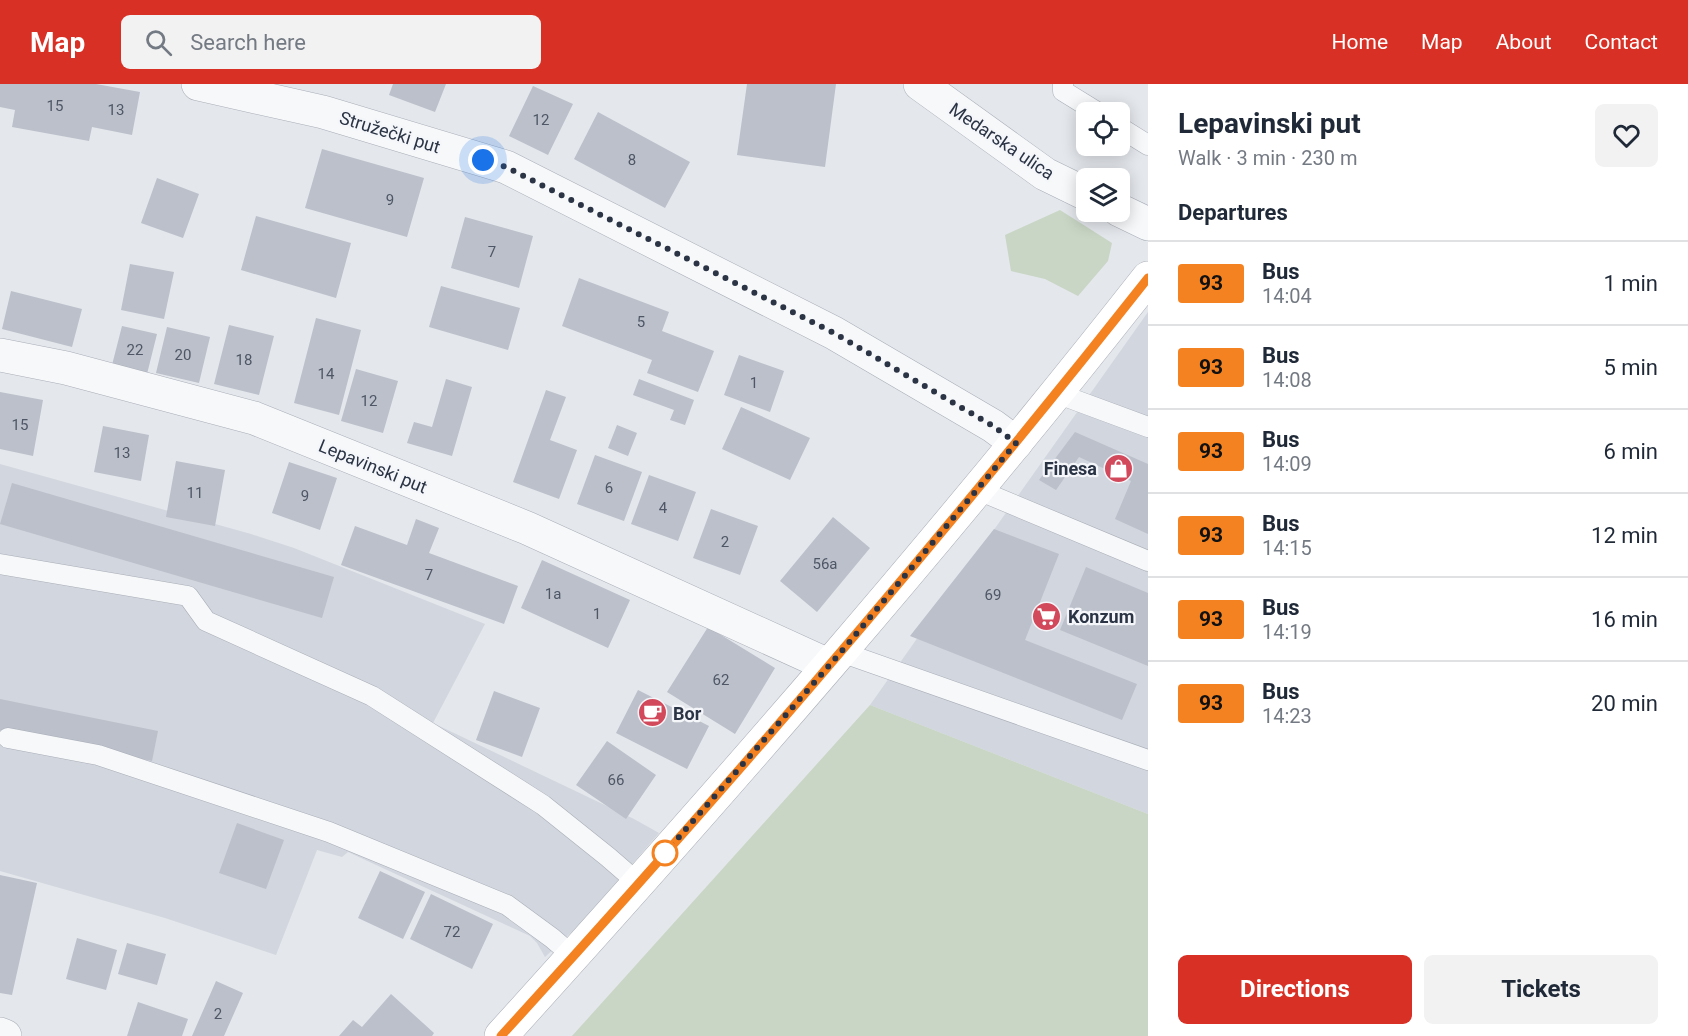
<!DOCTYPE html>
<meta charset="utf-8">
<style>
body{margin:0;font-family:Roboto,sans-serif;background:#f2f2f3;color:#1f2937;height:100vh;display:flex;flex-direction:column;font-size:22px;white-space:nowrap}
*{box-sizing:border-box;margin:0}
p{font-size:20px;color:#747a83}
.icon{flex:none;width:33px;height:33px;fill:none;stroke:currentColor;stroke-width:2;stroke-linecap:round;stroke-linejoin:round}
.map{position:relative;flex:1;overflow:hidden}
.sheet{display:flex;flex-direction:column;background:#fff;width:540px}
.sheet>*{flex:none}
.badge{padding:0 12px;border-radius:4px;font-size:21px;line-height:39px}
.buttons{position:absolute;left:1076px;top:18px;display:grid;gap:12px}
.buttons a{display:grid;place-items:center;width:54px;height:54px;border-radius:9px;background:#fff;box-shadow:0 3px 15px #0003;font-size:30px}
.you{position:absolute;width:30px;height:30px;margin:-15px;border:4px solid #fff;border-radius:50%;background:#1a73e8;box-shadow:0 0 0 9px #1a73e833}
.map>.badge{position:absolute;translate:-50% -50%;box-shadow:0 0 0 3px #fff}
h2{padding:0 30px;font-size:22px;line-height:54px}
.round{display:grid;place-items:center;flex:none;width:63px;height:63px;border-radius:9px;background:#f2f2f3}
.overview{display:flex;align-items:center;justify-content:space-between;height:102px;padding:0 30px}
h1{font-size:28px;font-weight:700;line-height:45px}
.button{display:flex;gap:12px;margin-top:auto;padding:12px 30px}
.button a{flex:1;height:69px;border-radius:9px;background:#d93025;color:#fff;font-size:24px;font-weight:700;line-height:69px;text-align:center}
.button a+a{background:#f2f2f3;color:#1f2937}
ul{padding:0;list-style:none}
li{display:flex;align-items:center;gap:18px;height:84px;padding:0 30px;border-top:2px solid #e0e1e3}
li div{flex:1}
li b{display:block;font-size:22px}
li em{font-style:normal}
li .badge{min-width:66px;font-weight:700;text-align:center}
header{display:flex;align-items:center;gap:36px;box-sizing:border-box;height:84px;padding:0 30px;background:#d93025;color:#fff}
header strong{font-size:28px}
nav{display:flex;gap:33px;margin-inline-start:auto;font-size:21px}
.search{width:420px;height:54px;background:#f2f2f3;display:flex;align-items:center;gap:15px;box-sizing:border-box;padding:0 21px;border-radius:9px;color:#747a83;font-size:22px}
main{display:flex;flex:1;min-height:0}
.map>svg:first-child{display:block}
</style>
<header>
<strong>Map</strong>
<div class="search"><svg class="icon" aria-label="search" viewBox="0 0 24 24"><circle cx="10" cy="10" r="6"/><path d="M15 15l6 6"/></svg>Search here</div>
<nav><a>Home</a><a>Map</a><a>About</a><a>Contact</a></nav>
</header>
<main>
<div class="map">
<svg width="1148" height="952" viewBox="0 0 1148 952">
<rect width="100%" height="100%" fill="#e4e7ec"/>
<path fill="#d2d6de" d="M 1148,228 L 1148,730 L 870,621 Z
M 0,380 L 251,450 L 294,464 L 485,540 L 433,639 L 634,735 L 659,749 L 582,838 L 545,873 L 537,859 L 530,852 L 348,768 L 342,773 L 317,766 L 276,871 L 165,834 L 0,787 Z"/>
<path fill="#c9d6c5" d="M 1060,126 L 1112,159 L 1108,177 L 1078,212 L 1045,195 L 1011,187 L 1005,151 Z
M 870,621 L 1148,730 L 1148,952 L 572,952 Z"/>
<path fill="#bbc0ca" d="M 0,0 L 96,0 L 140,8 L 132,51 L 92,43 L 89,57 L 12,43 L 15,26 L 0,23 Z
M 393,0 L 446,0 L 435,28 L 389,11 Z
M 747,0 L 836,0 L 825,83 L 737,71 Z
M 533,2 L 573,20 L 548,71 L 509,52 Z
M 598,28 L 690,78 L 665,124 L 574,75 Z
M 322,65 L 424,94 L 407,153 L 305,124 Z
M 157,94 L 199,110 L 183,154 L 141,139 Z
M 256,132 L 351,159 L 336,214 L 241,186 Z
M 465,133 L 533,152 L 519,204 L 451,184 Z
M 130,180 L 174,188 L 164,235 L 121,226 Z
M 579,194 L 669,228 L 662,247 L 714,267 L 698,308 L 647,289 L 652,276 L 562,242 Z
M 441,202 L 520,224 L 508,266 L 429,243 Z
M 11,207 L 82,225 L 72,263 L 2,245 Z
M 316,234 L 361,246 L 339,331 L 294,319 Z
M 229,241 L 274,252 L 259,311 L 214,300 Z
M 122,242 L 157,250 L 147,290 L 112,281 Z
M 167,243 L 210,253 L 199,299 L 156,289 Z
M 739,271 L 784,287 L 770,328 L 724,311 Z
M 356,285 L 398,297 L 383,349 L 341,337 Z
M 446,295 L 472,303 L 452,372 L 407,359 L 414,338 L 432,343 Z
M 639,295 L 694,316 L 685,341 L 670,336 L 674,326 L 633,311 Z
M 546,306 L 566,313 L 550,356 L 577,366 L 559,415 L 513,398 Z
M 0,308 L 43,316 L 33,372 L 0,365 Z
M 741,323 L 810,354 L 790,396 L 722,365 Z
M 617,341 L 637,349 L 628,372 L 608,364 Z
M 103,342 L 149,351 L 141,397 L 94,388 Z
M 1075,348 L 1148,380 L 1148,450 L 1115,435 L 1131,397 L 1079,373 L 1056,406 L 1039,396 Z
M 595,371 L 642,388 L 624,437 L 577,420 Z
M 176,377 L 225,386 L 215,442 L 166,433 Z
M 289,378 L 337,394 L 320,446 L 272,429 Z
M 649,391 L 696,408 L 678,457 L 631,440 Z
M 12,399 L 334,493 L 322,534 L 0,440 Z
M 711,425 L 758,442 L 740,491 L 693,474 Z
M 833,433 L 870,464 L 817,528 L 780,497 Z
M 416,435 L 439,444 L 429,469 L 518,502 L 504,540 L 341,481 L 355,442 L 407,461 Z
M 994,445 L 1059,470 L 1025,556 L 1137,600 L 1122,636 L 910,552 Z
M 542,476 L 630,516 L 608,564 L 521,524 Z
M 1086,483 L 1148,509 L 1148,582 L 1060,546 Z
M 708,543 L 775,584 L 735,650 L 667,608 Z
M 638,606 L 709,642 L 687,685 L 616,649 Z
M 494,607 L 540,624 L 522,673 L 476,656 Z
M 0,615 L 158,647 L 152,677 L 0,646 Z
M 607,657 L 656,691 L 626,735 L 576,701 Z
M 237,739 L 284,756 L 266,805 L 219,789 Z
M 380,787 L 425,808 L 403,855 L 358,834 Z
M 0,791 L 37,799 L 12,911 L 0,909 Z
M 431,810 L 493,840 L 472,885 L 410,855 Z
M 77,854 L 117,866 L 106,906 L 66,895 Z
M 127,859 L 166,870 L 157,901 L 118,890 Z
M 216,897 L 243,909 L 224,952 L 192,952 Z
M 391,910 L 434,949 L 432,952 L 339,952 L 353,936 L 362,943 Z
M 138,918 L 188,935 L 182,952 L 127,952 Z"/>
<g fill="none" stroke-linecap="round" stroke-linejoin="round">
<defs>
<path id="lane" d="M 1063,0 L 1063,7 L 1097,28
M 1119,43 L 1148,61
M 1056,309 L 1148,343
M 978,406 L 1148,477
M 0,480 L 188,512 L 206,537 L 372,612 L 543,721 L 608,773 L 638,799
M 841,568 L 1148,676
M 8,654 L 98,671 L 329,748 L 507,821 L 552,854 L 573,872"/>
<path id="street" d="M 198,0 L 323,28 L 506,83 L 834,249 L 993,342 L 1016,359
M 920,0 L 1045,90 L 1086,110
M 1119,126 L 1148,140
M 0,271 L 66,284 L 254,334 L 527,444 L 828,581
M 0,950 L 5,952"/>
<path id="secondary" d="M 501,952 C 724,706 943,455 1148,194"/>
</defs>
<use href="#lane" stroke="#a9aeb7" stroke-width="21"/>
<use href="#street" stroke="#a9aeb7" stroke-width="34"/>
<use href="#secondary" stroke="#a9aeb7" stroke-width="34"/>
<use href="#lane" stroke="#f7f8fa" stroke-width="20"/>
<use href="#street" stroke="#f7f8fa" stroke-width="33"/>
<use href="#secondary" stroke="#fff" stroke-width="33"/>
</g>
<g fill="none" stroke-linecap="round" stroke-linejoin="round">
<defs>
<path id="line" d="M 501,952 C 725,707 942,455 1148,194"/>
</defs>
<use href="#line" stroke="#fff" stroke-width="14"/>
<use href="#line" stroke="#f58220" stroke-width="9"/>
<path stroke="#2b3445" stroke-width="6" stroke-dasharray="0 10.8" d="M 483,76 L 506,83 L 834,249 L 993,342 L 1016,359 L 841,568 L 665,769"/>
</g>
<defs>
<symbol id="shop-disc" viewBox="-11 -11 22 22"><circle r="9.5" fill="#d1495b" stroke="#f4f6f9"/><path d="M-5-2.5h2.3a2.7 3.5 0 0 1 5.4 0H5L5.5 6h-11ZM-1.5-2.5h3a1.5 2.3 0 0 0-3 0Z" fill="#fff"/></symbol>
<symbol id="supermarket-disc" viewBox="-11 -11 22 22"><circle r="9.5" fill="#d1495b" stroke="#f4f6f9"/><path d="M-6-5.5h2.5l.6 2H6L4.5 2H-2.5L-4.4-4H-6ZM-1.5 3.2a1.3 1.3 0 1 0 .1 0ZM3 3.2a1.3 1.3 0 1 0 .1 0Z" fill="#fff"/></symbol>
<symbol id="cafe-disc" viewBox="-11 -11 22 22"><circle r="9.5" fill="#d1495b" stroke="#f4f6f9"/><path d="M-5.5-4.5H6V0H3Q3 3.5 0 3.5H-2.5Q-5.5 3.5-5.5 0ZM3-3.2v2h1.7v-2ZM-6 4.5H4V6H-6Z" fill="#fff"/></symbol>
</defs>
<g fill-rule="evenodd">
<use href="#shop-disc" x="1102" y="368" width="33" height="33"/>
<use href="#supermarket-disc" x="1030" y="516" width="33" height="33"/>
<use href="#cafe-disc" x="636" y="612" width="33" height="33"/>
</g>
<circle fill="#fff" stroke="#f58220" stroke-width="3" cx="665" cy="769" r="12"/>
<g text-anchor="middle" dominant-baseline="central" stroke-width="4.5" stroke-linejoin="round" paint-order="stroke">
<g font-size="15" fill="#4f5766">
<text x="55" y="22">15</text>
<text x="116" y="26">13</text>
<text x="541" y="36">12</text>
<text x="632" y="76">8</text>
<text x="390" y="116">9</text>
<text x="492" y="168">7</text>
<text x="641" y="238">5</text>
<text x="135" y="266">22</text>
<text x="183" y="271">20</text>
<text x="244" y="276">18</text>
<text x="326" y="290">14</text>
<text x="754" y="299">1</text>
<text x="369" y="317">12</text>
<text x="20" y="341">15</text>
<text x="122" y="369">13</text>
<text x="609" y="404">6</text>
<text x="195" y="409">11</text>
<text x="305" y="412">9</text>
<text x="663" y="424">4</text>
<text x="725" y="458">2</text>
<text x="825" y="480">56a</text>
<text x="429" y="491">7</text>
<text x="553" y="510">1a</text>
<text x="993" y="511">69</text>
<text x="597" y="530">1</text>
<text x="721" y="596">62</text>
<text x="616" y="696">66</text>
<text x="452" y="848">72</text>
<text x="218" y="930">2</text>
</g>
<g font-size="18" fill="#2b3445" stroke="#f4f6f9">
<text transform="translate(390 48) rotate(17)">Stružečki put</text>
<text transform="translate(1002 57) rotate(34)">Medarska ulica</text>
<text transform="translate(373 382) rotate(22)">Lepavinski put</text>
</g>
<g font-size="18" font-weight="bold" fill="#2b3445" stroke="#f4f6f9" text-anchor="start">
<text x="1097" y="384" text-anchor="end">Finesa</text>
<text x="1068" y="532">Konzum</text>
<text x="673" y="629">Bor</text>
</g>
</g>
</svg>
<div class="buttons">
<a><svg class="icon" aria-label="locate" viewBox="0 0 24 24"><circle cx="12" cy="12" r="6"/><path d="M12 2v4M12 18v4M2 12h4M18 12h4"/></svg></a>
<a><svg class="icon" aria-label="layers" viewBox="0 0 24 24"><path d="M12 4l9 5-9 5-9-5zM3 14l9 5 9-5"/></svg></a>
</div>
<div class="you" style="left:483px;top:76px"></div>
</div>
<section class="sheet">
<div class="overview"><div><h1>Lepavinski put</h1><p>Walk · 3 min · 230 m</p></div><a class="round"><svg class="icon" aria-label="heart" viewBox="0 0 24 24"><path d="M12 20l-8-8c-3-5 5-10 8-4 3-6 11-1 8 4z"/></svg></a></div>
<h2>Departures</h2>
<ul>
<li><span class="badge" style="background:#f58220;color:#111">93</span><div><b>Bus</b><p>14:04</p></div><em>1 min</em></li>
<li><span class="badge" style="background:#f58220;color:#111">93</span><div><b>Bus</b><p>14:08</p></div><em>5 min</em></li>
<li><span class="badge" style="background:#f58220;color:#111">93</span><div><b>Bus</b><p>14:09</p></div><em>6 min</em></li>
<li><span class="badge" style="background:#f58220;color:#111">93</span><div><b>Bus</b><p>14:15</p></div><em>12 min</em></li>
<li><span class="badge" style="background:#f58220;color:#111">93</span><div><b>Bus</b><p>14:19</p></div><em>16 min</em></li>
<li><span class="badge" style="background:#f58220;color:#111">93</span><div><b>Bus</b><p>14:23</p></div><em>20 min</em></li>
</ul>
<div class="button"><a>Directions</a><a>Tickets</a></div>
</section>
</main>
